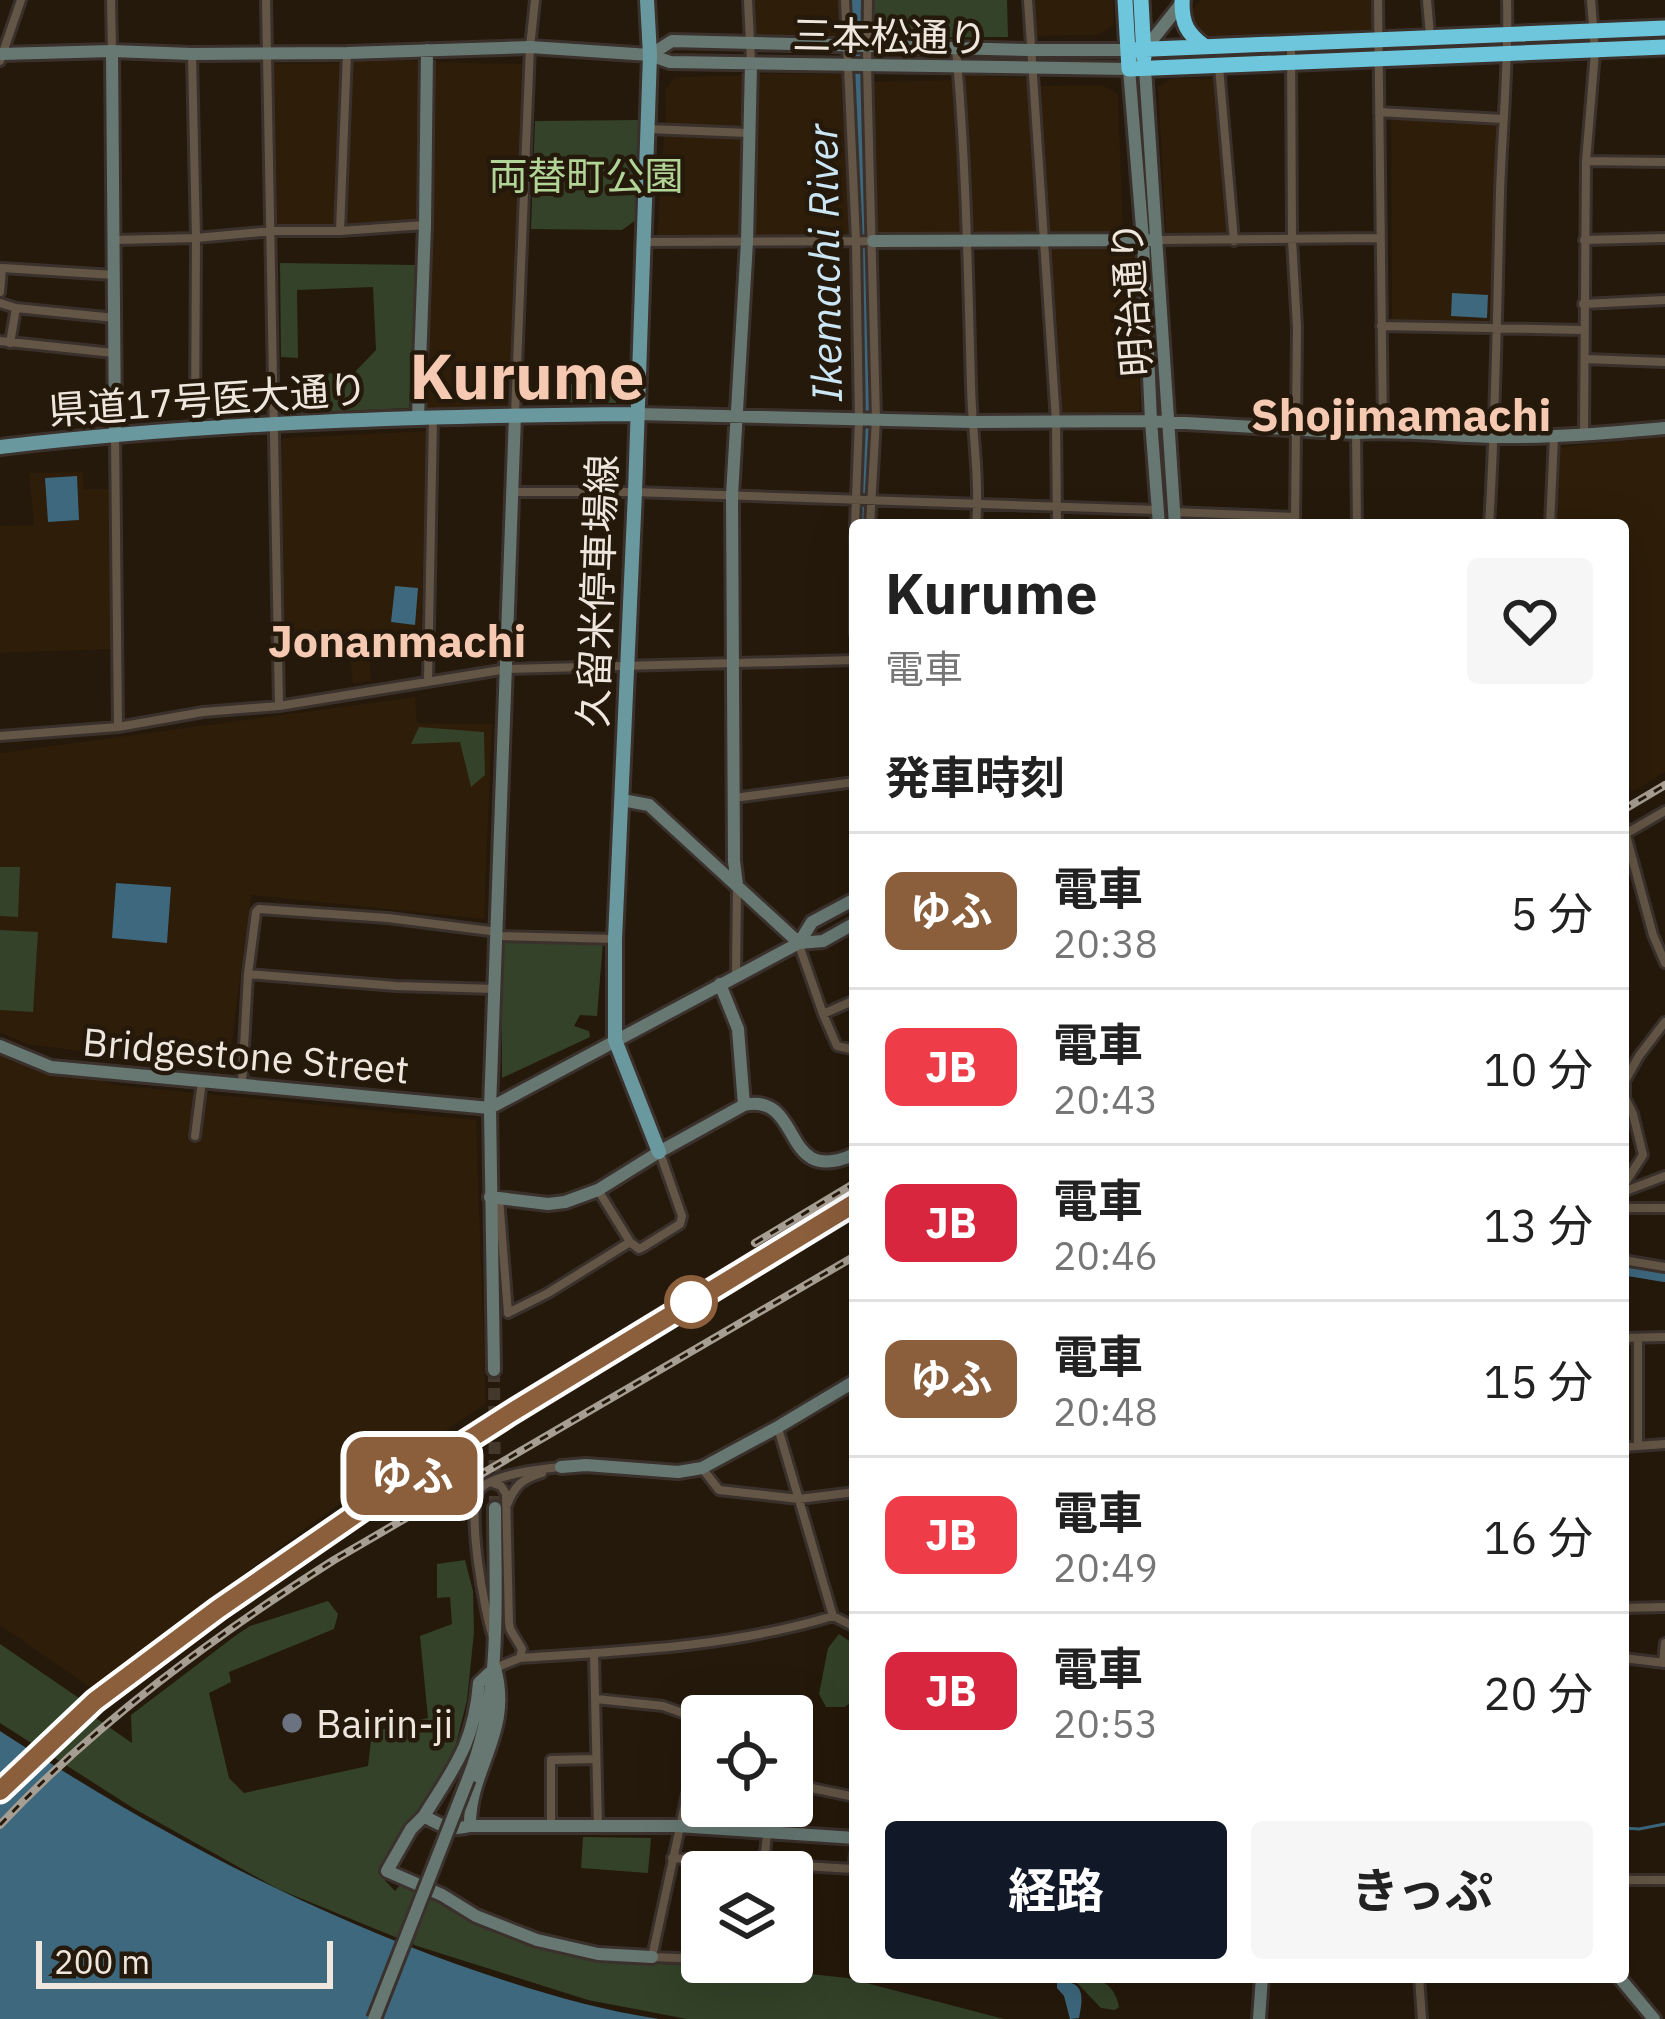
<!DOCTYPE html>
<html lang="ja">
<meta charset="utf-8">
<style>
body{margin:0;font-family:"IBM Plex Sans","Noto Sans JP",sans-serif;background:#f6f6f6;color:#222;height:100vh;display:flex;flex-direction:column;font-size:45px;white-space:nowrap}
*{box-sizing:border-box;margin:0}
p{font-size:39px;color:#767676}
.icon{flex:none;width:66px;height:66px;fill:none;stroke:currentColor;stroke-width:2;stroke-linecap:round;stroke-linejoin:round}
.map{position:relative;flex:1;overflow:hidden}
.details{position:absolute;left:849px;top:519px;width:780px;height:1464px;display:flex;flex-direction:column;background:#fff;border-radius:12px;box-shadow:0 12px 48px #0002}
.details>*{flex:none}
.badge{padding:0 24px;border-radius:18px;font-size:42px;line-height:78px}
.tools{position:absolute;left:681px;top:1695px;display:grid;gap:24px}
.tools a{display:grid;place-items:center;width:132px;height:132px;border-radius:12px;background:#fff;box-shadow:0 12px 48px #0002;font-size:60px}
.scale{position:absolute;left:36px;bottom:30px;width:297px;box-sizing:border-box;padding-left:12px;border:6px solid #efe7de;border-top:0;font-size:33px;line-height:42px;white-space:nowrap;color:#efe7de;-webkit-text-stroke:9px #25190b;paint-order:stroke}
.map>.badge{position:absolute;translate:-50% -50%;box-shadow:0 0 0 6px #fff}
h2{padding:0 36px;font-size:45px;line-height:108px}
.round{display:grid;place-items:center;flex:none;width:126px;height:126px;border-radius:12px;background:#f6f6f6}
.head{display:flex;align-items:center;justify-content:space-between;height:204px;padding:0 36px}
h1{font-size:57px;font-weight:700;line-height:90px}
.cta{display:flex;gap:24px;margin-top:auto;padding:24px 36px}
.cta a{flex:1;height:138px;border-radius:12px;background:#111827;color:#fff;font-size:48px;font-weight:700;line-height:138px;text-align:center}
.cta a+a{background:#f6f6f6;color:#222}
ul{padding:0;list-style:none}
li{display:flex;align-items:center;gap:36px;height:156px;padding:0 36px;border-top:3px solid #e0e0e0}
li div{flex:1}
li b{display:block;font-size:45px}
li em{font-style:normal}
li .badge{min-width:132px;font-weight:700;text-align:center}
.map>svg:first-child{display:block}
</style>
<div class="map">
<svg width="1665" height="2019" viewBox="0 0 1665 2019">
<rect width="100%" height="100%" fill="#25190b"/>
<path fill="#2d1d09" d="M 752,0 L 842,0 L 843,39 L 753,38 Z
M 1031,0 L 1113,0 L 1114,25 L 1098,35 L 1032,36 Z
M 1200,0 L 1374,0 L 1375,34 L 1203,42 L 1188,16 Z
M 350,60 L 423,61 L 419,220 L 346,226 Z
M 433,62 L 522,64 L 510,411 L 424,412 Z
M 342,63 L 337,227 L 277,227 L 274,64 Z
M 754,74 L 844,74 L 851,238 L 751,238 Z
M 749,75 L 747,130 L 666,126 L 665,89 L 676,77 Z
M 962,75 L 1028,78 L 1039,234 L 972,234 Z
M 1172,78 L 1217,79 L 1229,236 L 1166,235 L 1158,87 Z
M 953,80 L 963,233 L 877,234 L 871,82 Z
M 1102,85 L 1118,94 L 1123,235 L 1046,236 L 1036,86 Z
M 1391,116 L 1499,123 L 1491,323 L 1392,323 Z
M 664,136 L 747,136 L 744,237 L 657,239 Z
M 1136,243 L 1140,411 L 1059,414 L 1049,244 Z
M 427,431 L 421,633 L 368,636 L 371,681 L 353,683 L 348,638 L 283,636 L 280,441 L 285,438 Z
M 1665,437 L 1665,772 L 1634,791 L 1623,782 L 1623,525 L 1557,525 L 1560,447 Z
M 83,472 L 84,489 L 110,489 L 114,649 L 0,653 L 0,526 L 34,525 L 29,473 Z
M 415,697 L 417,723 L 492,724 L 484,919 L 251,895 L 228,1071 L 27,1044 L 0,1032 L 0,753 Z
M 0,1041 L 115,1085 L 476,1120 L 486,1403 L 321,1517 L 91,1688 L 0,1625 Z"/>
<path fill="#344229" d="M 865,0 L 1007,0 L 1008,37 L 873,38 L 869,35 Z
M 638,120 L 641,136 L 636,220 L 622,230 L 531,229 L 535,121 Z
M 280,263 L 416,265 L 409,408 L 301,413 L 298,374 L 354,373 L 376,350 L 373,287 L 297,290 L 298,358 L 281,357 Z
M 616,383 L 616,403 L 560,402 L 560,384 Z
M 419,727 L 484,732 L 485,775 L 471,787 L 460,742 L 411,744 Z
M 0,867 L 20,867 L 18,917 L 0,916 Z
M 0,930 L 38,932 L 33,1012 L 0,1010 Z
M 502,941 L 603,942 L 597,1016 L 580,1015 L 574,1026 L 589,1031 L 590,1037 L 502,1078 Z
M 465,1560 L 473,1591 L 474,1632 L 467,1700 L 451,1764 L 410,1821 L 378,1873 L 395,1891 L 401,1884 L 535,1946 L 594,1960 L 783,1971 L 847,1978 L 1004,2019 L 687,2019 L 588,2000 L 417,1946 L 278,1889 L 133,1808 L 0,1723 L 0,1644 L 79,1698 L 74,1703 L 132,1743 L 131,1715 L 235,1636 L 250,1626 L 328,1601 L 338,1614 L 334,1629 L 229,1672 L 231,1682 L 209,1693 L 229,1778 L 244,1793 L 368,1766 L 372,1732 L 428,1718 L 420,1636 L 452,1624 L 450,1597 L 437,1598 L 437,1564 Z
M 839,1634 L 855,1645 L 855,1698 L 845,1707 L 826,1707 L 819,1694 L 828,1648 Z
M 583,1837 L 651,1838 L 648,1873 L 581,1868 Z
M 1062,1977 C 1088,1977 1113,1975 1119,2007 L 1115,2010 L 1101,2008 L 1078,1984 Z"/>
<path fill="#3d687e" d="M 1452,293 L 1488,295 L 1487,318 L 1451,316 Z
M 77,476 L 79,520 L 48,522 L 45,478 Z
M 395,586 L 418,588 L 415,625 L 391,622 Z
M 116,883 L 171,887 L 167,943 L 112,938 Z
M 0,1731 C 144,1825 294,1906 456,1964 C 522,1987 590,2009 659,2019 L 0,2019 Z
M 1057,1982 C 1086,1980 1083,1998 1079,2018 L 1070,2019 L 1064,1996 L 1057,1988 Z"/>
<g fill="none" stroke-linecap="round" stroke-linejoin="round">
<path stroke="#3d687e" stroke-width="3" d="M 1623,1828 L 1639,1829 L 1665,1824"/>
<path stroke="#3d687e" stroke-width="18" d="M 856,0 L 856,81 L 864,229 L 867,435 L 865,525
M 1623,1266 L 1665,1273"/>
<path stroke="#43382b" stroke-width="12" stroke-dasharray="12 6" stroke-linecap="butt" d="M 494,1370 L 495,1508"/>
<defs>
<path id="street" d="M 111,0 L 112,51
M 266,0 L 279,706
M 748,0 L 751,63
M 845,0 L 856,241 L 859,419 L 855,525
M 868,0 L 867,65 L 876,419 L 870,525
M 1028,0 L 1056,421 L 1057,525
M 1378,0 L 1383,431
M 1427,0 L 1430,36
M 1291,44 L 1292,240 L 1297,327 L 1295,525
M 956,49 C 966,160 968,273 971,385 C 972,431 980,479 976,525
M 192,55 L 196,238 L 195,430
M 0,61 L 21,0
M 1219,67 L 1234,241
M 1379,112 L 1503,119
M 648,129 L 749,133
M 1586,161 L 1665,162
M 340,231 L 347,53
M 115,240 L 196,238 L 272,231 L 340,231 L 425,225
M 1157,240 L 1380,238
M 1584,240 L 1665,238
M 643,242 L 873,241
M 0,292 L 2,268 L 114,275
M 0,303 L 16,308
M 1583,304 L 1665,300
M 1381,326 L 1583,330
M 0,341 L 113,353
M 10,343 L 16,308 L 115,318
M 1585,359 L 1665,362
M 515,414 L 530,47 L 535,0
M 1356,433 L 1357,525
M 1584,433 L 1586,161 L 1595,52 L 1591,0
M 115,435 L 118,727
M 513,492 L 635,492 L 1157,510
M 1174,512 L 1295,517
M 1489,525 C 1496,415 1497,304 1500,193 C 1502,129 1509,65 1507,0
M 1550,525 L 1554,437
M 855,536 L 855,634
M 428,680 L 433,418
M 0,736 L 118,727 L 203,712 L 279,706 L 507,669 L 855,660
M 734,798 L 855,782
M 1623,824 L 1653,935 L 1665,963
M 1627,833 L 1665,811
M 498,936 L 615,939
M 799,945 L 823,1014 L 837,1046 L 855,1050
M 248,974 L 396,986 L 495,989
M 736,975 L 737,888
M 823,1014 L 855,1000
M 242,1084 L 248,974 L 256,912 L 259,909 L 388,918 L 498,932
M 195,1136 L 202,1081
M 1623,1186 L 1643,1155 L 1633,1114 L 1625,1098 L 1625,1081 L 1639,1056 L 1665,1022
M 598,1190 L 630,1242 L 639,1249 L 643,1247 L 680,1224 L 682,1216 L 660,1153
M 1623,1192 L 1665,1176
M 499,1198 L 508,1313 L 548,1293 L 630,1242
M 1623,1208 L 1665,1208
M 1623,1260 L 1665,1267
M 1623,1338 L 1665,1337
M 1638,1338 L 1638,1446
M 778,1428 L 833,1616
M 1623,1447 L 1665,1444
M 702,1468 L 719,1490 L 799,1499 L 855,1492
M 493,1483 L 501,1486 L 506,1494 L 509,1622 L 510,1629 L 522,1649 L 520,1658
M 507,1505 C 515,1485 522,1479 542,1473
M 1623,1608 L 1665,1607
M 493,1637 C 485,1616 465,1505 480,1489 C 493,1474 542,1469 561,1467
M 594,1653 L 598,1826
M 1623,1658 L 1665,1663
M 1663,1663 L 1665,1643
M 495,1668 L 520,1658 C 626,1651 731,1647 833,1616 L 855,1627
M 596,1699 L 663,1706 L 702,1720
M 702,1725 L 652,1957 L 702,1959
M 792,1784 L 855,1797
M 551,1826 L 551,1760 L 595,1759
M 672,1858 L 853,1869 L 855,1854
M 763,1872 L 767,1834
M 1623,1880 L 1665,1880
M 1419,1977 L 1422,2019"/>
<path id="secondary" d="M 112,51 L 115,434
M 0,54 L 112,51 L 192,54 L 347,53 L 530,47 L 650,55 L 670,62 L 1129,69
M 650,55 L 672,41 L 1030,50 L 1128,50
M 1129,69 L 1143,240 L 1151,421 L 1159,525
M 1129,69 L 1184,0
M 1145,69 L 1175,525
M 873,241 L 1150,240
M 637,414 L 972,422 L 1151,421 L 1356,433 C 1403,430 1449,436 1496,437 C 1553,438 1609,433 1665,428
M 418,419 L 425,225 L 427,50
M 622,800 L 649,805 L 799,943
M 737,885 L 734,861 L 732,495 L 747,242 L 751,64
M 799,943 L 812,922 L 855,899
M 720,984 L 738,1029 L 744,1105
M 0,1046 L 51,1067 L 490,1108
M 490,1108 L 799,943 L 823,941 L 855,923
M 490,1197 L 548,1204 L 565,1202 L 598,1190 L 659,1152 L 744,1105 C 805,1092 779,1189 855,1154
M 494,1370 L 490,1108 L 515,415
M 561,1467 L 586,1465 L 678,1472 L 702,1468 L 778,1427 L 855,1381
M 468,1779 C 503,1692 495,1599 495,1508
M 424,1816 C 455,1766 474,1744 479,1683 L 495,1668 C 513,1733 469,1768 470,1826
M 652,1957 L 598,1954 L 537,1940 L 476,1916 L 442,1895 L 387,1871 L 411,1829 L 424,1816 C 441,1826 451,1831 470,1826 L 678,1826 L 855,1838
M 1619,1977 L 1654,2019
M 1259,2019 L 1262,1977"/>
<path id="primary" d="M 647,0 L 650,55 L 635,492 L 615,939 L 615,1040 L 659,1152
M 0,447 C 211,422 425,416 637,414"/>
<path id="highway" d="M 1125,0 L 1129,69 L 1665,47
M 1141,0 L 1144,57
M 1182,2 C 1182,24 1187,33 1204,46
M 1128,50 L 1665,28"/>
</defs>
<use href="#street" stroke="#3b312c" stroke-width="14"/>
<use href="#secondary" stroke="#3b312c" stroke-width="18"/>
<use href="#primary" stroke="#3b312c" stroke-width="20"/>
<use href="#highway" stroke="#3b312c" stroke-width="21"/>
<use href="#street" stroke="#645646" stroke-width="8"/>
<use href="#secondary" stroke="#677873" stroke-width="12"/>
<use href="#primary" stroke="#69999f" stroke-width="14"/>
<use href="#highway" stroke="#6dc6db" stroke-width="15"/>
<defs>
<path id="rail" d="M 1623,810 L 1665,785
M 755,1243 L 855,1183
M 0,1791 L 95,1701 L 160,1651 L 398,1485 L 509,1414 L 855,1204
M 0,1825 C 98,1721 214,1636 334,1560 L 855,1256"/>
</defs>
<use href="#rail" stroke="#a79e93" stroke-width="8"/>
<use href="#rail" stroke="#25190b" stroke-width="3" stroke-dasharray="9" stroke-linecap="butt"/>
<defs>
<path id="secondary-bridge" d="M 374,2019 L 468,1779"/>
</defs>
<use href="#secondary-bridge" stroke="#3b312c" stroke-width="18" stroke-linecap="butt"/>
<use href="#secondary-bridge" stroke="#677873" stroke-width="12"/>
</g>
<g fill="none" stroke-linecap="round" stroke-linejoin="round">
<defs>
<path id="line" d="M 0,1791 L 95,1701 L 218,1609 L 398,1485 L 509,1414 L 855,1203"/>
</defs>
<use href="#line" stroke="#fff" stroke-width="27"/>
<use href="#line" stroke="#8b5e3c" stroke-width="18"/>
</g>
<circle fill="#fff" stroke="#8b5e3c" stroke-width="6" cx="691" cy="1302" r="24"/>
<circle fill="#6b7280" stroke="#25190b" stroke-width="4.5" cx="292" cy="1723" r="12"/>
<g text-anchor="middle" dominant-baseline="central" stroke-width="9" stroke-linejoin="round" paint-order="stroke">
<g font-size="39" fill="#efe7de" stroke="#25190b">
<text transform="translate(890 36) rotate(1)">三本松通り</text>
<text transform="translate(1131 299) rotate(-94)">明治通り</text>
<text transform="translate(208 399) rotate(-4)">県道17号医大通り</text>
<text transform="translate(597 591) rotate(-88)">久留米停車場線</text>
<text transform="translate(246 1055) rotate(5)">Bridgestone Street</text>
</g>
<g font-size="39" fill="#b1d497" stroke="#25190b">
<text x="586" y="175">両替町公園</text>
</g>
<g font-size="39" fill="#efe7de" stroke="#25190b" text-anchor="start">
<text x="316" y="1723">Bairin-ji</text>
</g>
<g font-size="42" font-style="italic" fill="#cbe6f5" stroke="#25190b">
<text transform="translate(824 263) rotate(-91)">Ikemachi River</text>
</g>
<g font-size="45" font-weight="bold" fill="#f6c9b3" stroke="#25190b">
<text x="1401" y="414">Shojimamachi</text>
<text x="397" y="640">Jonanmachi</text>
</g>
<g font-size="63" font-weight="bold" fill="#f6c9b3" stroke="#25190b">
<text x="527" y="375">Kurume</text>
</g>
</g>
</svg>
<div class="tools">
<a><svg class="icon" aria-label="locate" viewBox="0 0 24 24"><circle cx="12" cy="12" r="6"/><path d="M12 2v4M12 18v4M2 12h4M18 12h4"/></svg></a>
<a><svg class="icon" aria-label="layers" viewBox="0 0 24 24"><path d="M12 4l9 5-9 5-9-5zM3 14l9 5 9-5"/></svg></a>
</div>
<div class="scale">200 m</div>
<b class="badge" style="left:412px;top:1476px;background:#8b5e3c;color:#fff">ゆふ</b>
<section class="details">
<div class="head"><div><h1>Kurume</h1><p>電車</p></div><a class="round"><svg class="icon" aria-label="heart" viewBox="0 0 24 24"><path d="M12 20l-8-8c-3-5 5-10 8-4 3-6 11-1 8 4z"/></svg></a></div>
<h2>発車時刻</h2>
<ul>
<li><span class="badge" style="background:#8b5e3c;color:#fff">ゆふ</span><div><b>電車</b><p>20:38</p></div><em>5 分</em></li>
<li><span class="badge" style="background:#ee3d49;color:#fff">JB</span><div><b>電車</b><p>20:43</p></div><em>10 分</em></li>
<li><span class="badge" style="background:#d7263d;color:#fff">JB</span><div><b>電車</b><p>20:46</p></div><em>13 分</em></li>
<li><span class="badge" style="background:#8b5e3c;color:#fff">ゆふ</span><div><b>電車</b><p>20:48</p></div><em>15 分</em></li>
<li><span class="badge" style="background:#ee3d49;color:#fff">JB</span><div><b>電車</b><p>20:49</p></div><em>16 分</em></li>
<li><span class="badge" style="background:#d7263d;color:#fff">JB</span><div><b>電車</b><p>20:53</p></div><em>20 分</em></li>
</ul>
<div class="cta"><a>経路</a><a>きっぷ</a></div>
</section>
</div>
